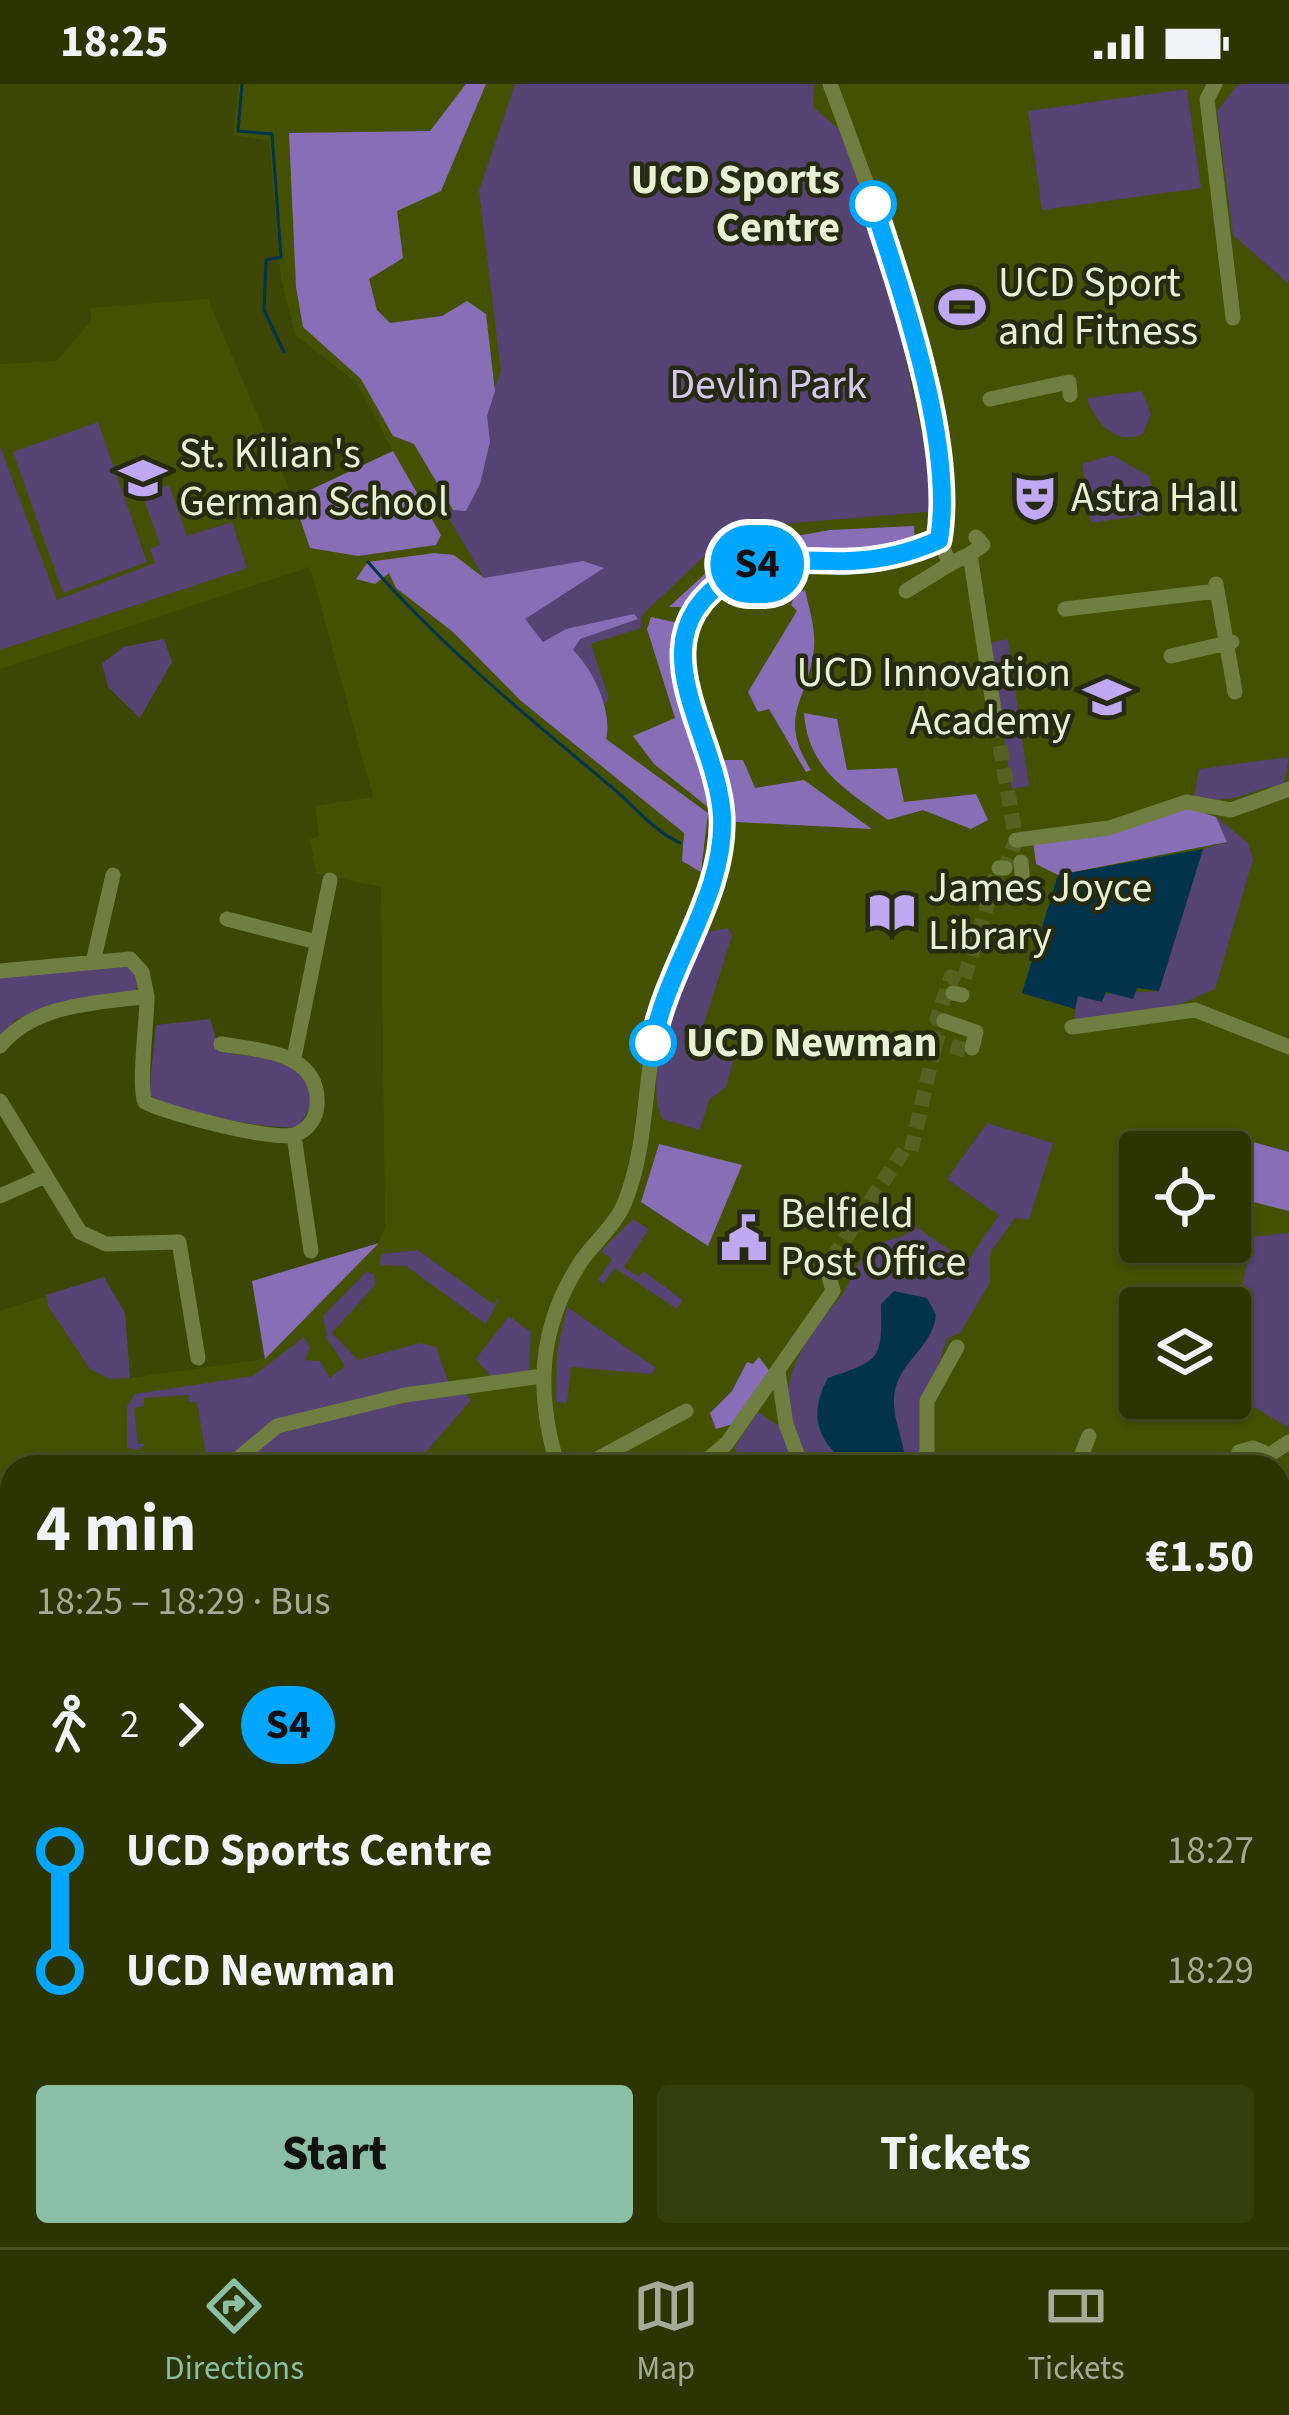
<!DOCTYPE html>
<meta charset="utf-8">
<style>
body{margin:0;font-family:"Source Sans 3",sans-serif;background:#343d0c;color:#f1f3f6;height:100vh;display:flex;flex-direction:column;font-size:45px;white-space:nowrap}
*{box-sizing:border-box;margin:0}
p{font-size:39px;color:#a6ab99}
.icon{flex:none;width:66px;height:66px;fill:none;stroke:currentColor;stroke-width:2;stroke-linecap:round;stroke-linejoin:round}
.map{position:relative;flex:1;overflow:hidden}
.drawer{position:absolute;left:0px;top:1371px;width:1290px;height:792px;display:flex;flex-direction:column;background:#2c3502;border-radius:36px 36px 0 0;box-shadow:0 3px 9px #0004,0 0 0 3px #485024}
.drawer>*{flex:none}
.badge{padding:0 24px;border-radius:39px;font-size:42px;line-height:78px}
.buttons{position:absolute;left:1119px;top:1047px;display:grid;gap:24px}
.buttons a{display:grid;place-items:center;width:132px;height:132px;border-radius:12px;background:#2c3502;box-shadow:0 3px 9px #0004,0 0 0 3px #485024;font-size:60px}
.map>.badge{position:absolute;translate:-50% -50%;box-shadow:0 0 0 6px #fff}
.legs{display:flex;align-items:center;gap:18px;height:132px;padding:0 36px;font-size:39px}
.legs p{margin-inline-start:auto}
.summary{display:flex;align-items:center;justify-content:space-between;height:204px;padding:0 36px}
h1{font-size:66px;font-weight:700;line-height:90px}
.primary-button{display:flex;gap:24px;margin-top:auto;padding:24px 36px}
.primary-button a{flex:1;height:138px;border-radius:12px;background:#8abfa5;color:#111;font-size:48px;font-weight:700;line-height:138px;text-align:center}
.primary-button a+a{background:#343d0c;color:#f1f3f6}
ul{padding:0 36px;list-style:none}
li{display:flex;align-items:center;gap:42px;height:120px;font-size:45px}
li i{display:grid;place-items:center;width:18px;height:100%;margin:0 15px;background:currentColor}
li i::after{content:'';width:30px;height:30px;margin:-15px;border:9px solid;border-radius:50%;background:#2c3502}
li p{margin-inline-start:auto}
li:first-child i{background:linear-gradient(#0000 50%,currentColor 0)}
li:last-child i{background:linear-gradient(currentColor 50%,#0000 0)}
.status{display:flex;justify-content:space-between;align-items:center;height:84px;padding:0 60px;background:#2c3502;direction:ltr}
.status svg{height:33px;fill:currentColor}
.tab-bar{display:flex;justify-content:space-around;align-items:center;height:168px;border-top:3px solid #485024;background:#2c3502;font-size:33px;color:#a6ab99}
.tab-bar a{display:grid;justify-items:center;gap:6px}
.tab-bar .active{color:#8abfa5}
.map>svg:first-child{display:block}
</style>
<div class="status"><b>18:25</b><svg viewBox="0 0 49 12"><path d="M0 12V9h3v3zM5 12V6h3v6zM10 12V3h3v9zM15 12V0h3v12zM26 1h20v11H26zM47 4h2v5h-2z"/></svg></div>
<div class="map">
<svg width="1289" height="2163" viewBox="0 0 1289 2163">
<rect width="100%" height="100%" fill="#3b4702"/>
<path fill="#445100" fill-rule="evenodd" d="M 239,0 L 1289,0 L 1289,1764 L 1278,1788 L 1278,1383 L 12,1383 L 12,1581 L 0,1586 L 0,1227 L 104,1193 L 125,1229 L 130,1294 L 264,1275 L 252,1197 L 379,1159 L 385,1142 L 381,803 L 316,789 L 310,755 L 319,752 L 315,722 L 373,713 L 310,483 L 0,585 L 0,280 L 56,277 L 91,237 L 90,224 L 208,215 L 293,414 L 393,367 L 357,299 L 295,251 L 281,194 L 269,57 L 233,51 ZM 1140,1068 L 1230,1068 L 1230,1158 L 1140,1158 ZM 1140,1224 L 1230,1224 L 1230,1314 L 1140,1314 Z
M 473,2151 L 1068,2151 L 1067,2163 L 489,2163 Z"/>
<path fill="#554374" d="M 515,0 L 814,0 L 813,23 L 840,46 L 884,173 L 938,427 L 769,441 L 716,461 L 642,531 L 641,544 L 591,560 L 609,615 L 597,629 L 495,513 L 444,426 L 466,426 L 490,362 L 486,329 L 501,287 L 479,107 Z
M 1239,0 L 1289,0 L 1289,200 L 1233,151 L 1217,27 Z
M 1187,5 L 1201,104 L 1042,126 L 1028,27 Z
M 1142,307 L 1151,330 L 1143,350 C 1115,362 1095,338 1087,314 Z
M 98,338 L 147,478 L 63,509 L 13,368 Z
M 0,362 L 57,516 L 155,479 L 150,465 L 160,461 L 142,410 L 169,401 L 187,452 L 232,438 L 247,484 L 0,566 Z
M 1112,371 L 1149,392 L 1159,429 L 1091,439 L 1082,380 Z
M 164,555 L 172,578 L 140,634 L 108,603 L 102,580 L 123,563 Z
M 1008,555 L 1029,702 L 1012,705 L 989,559 Z
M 1289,673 L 1284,701 C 1250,704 1231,724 1194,712 L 1199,685 Z
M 1216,733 L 1248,759 L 1253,775 L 1215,905 L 1169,925 L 1074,938 L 1077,912 L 1159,907 L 1203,765 L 1227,758 Z
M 728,844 L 732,852 L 700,952 L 736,965 L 726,1003 L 709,1016 L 700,1046 L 662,1035 C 642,986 679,896 699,850 Z
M 130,880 L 139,892 L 136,906 L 16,935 L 0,954 L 0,894 Z
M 210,935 L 220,967 C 264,980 301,958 312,1020 L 299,1042 C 274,1049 165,1025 149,1010 L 156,941 Z
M 987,1039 L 1053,1059 L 1029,1136 L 1015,1134 L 990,1169 L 990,1198 L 961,1248 L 947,1255 L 925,1320 L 925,1352 L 915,1383 L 813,1383 C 763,1319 794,1268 838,1216 C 851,1202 856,1175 874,1163 C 889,1152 903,1158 915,1142 L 967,1178 L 999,1131 L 947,1095 Z
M 633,1135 L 649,1145 L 624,1183 L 639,1193 L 643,1187 L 683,1216 L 677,1225 L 615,1184 L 603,1200 L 598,1196 L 612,1175 L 601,1167 Z
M 1289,1149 L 1289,1344 L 1230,1308 L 1230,1263 L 1252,1153 Z
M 418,1166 L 493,1220 L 500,1213 L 486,1240 L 406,1182 L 379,1181 L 382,1170 Z
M 366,1188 L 373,1189 L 376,1200 L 332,1249 L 358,1276 L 420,1259 L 436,1263 L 449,1300 L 276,1340 L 225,1383 L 208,1383 L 197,1318 L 189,1318 L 188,1311 L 144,1314 L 144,1322 L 134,1324 L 138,1360 L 145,1360 L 139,1366 L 127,1364 L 127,1323 L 135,1310 L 253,1292 L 304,1253 L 310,1263 L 305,1276 L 320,1277 L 330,1294 L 345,1282 L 327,1254 L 323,1232 Z
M 104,1193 L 125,1229 L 130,1294 L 110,1295 L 90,1285 L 48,1222 L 46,1211 Z
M 567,1223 L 655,1283 L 653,1290 L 571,1283 L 567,1319 L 556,1318 L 557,1269 Z
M 509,1232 L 531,1248 L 529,1290 L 496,1298 L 476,1275 Z
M 462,1307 L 471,1316 L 413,1383 L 235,1383 L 278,1345 Z
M 758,1328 L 782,1344 L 795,1378 L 748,1383 L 734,1364 Z
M 643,2151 L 791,2151 L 751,2163 L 638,2163 Z"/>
<path fill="#886eb7" d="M 466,0 L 486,0 L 441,107 L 397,127 L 403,174 L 369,195 L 377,226 L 390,239 L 442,232 L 467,217 L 486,230 L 495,307 L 487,332 L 490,358 L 480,400 L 466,427 L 453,426 L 414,360 L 393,352 L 361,295 L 303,243 L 296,203 L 289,49 L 430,47 Z
M 393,367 L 441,451 L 436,461 L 358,472 L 310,464 L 293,414 Z
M 914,442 L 915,459 C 827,475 754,453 686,523 L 669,523 L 734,463 L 830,446 Z
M 434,469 L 454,471 L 484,494 L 583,477 L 604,484 L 525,535 L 543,558 L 566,545 L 634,530 L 638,535 L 580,555 L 573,566 C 593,585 613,628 606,655 L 708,729 L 701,788 L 682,777 L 684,749 L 520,616 L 453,548 L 396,504 L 389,489 L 375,500 L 356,495 L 368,478 Z
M 805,506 C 809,524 816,546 814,564 C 809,616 776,631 811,686 L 806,688 L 769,625 L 758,628 L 748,608 L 797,527 L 791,521 L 796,509 Z
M 651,533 L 683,540 C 668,606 703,659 709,724 L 654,680 L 633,652 L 675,634 L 647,545 Z
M 804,629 L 837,635 L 847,686 L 897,684 L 904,718 L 976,710 L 988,736 L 971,745 L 923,726 L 888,736 C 845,705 808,685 804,629 Z
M 722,676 L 743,676 L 755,704 L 804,696 L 872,745 L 736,738 Z
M 1190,724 L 1216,733 L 1227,758 L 1058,791 L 1036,780 L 1033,756 Z
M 1246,1056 L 1289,1068 L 1289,1127 L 1230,1112 L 1230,1097 L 1239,1087 Z
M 659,1060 L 742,1081 L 708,1162 L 641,1118 Z
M 379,1159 L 265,1275 L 252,1197 Z
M 759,1273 L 771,1289 L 733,1340 L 716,1345 L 710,1329 L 732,1307 L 747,1278 L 753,1280 Z
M 473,2151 L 616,2151 L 628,2156 L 625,2163 L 489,2163 Z"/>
<path fill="#02334d" d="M 1203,765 L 1159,907 L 1137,904 L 1133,915 L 1106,908 L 1102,918 L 1078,912 L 1075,925 L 1022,909 L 1058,791 Z
M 894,1207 L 927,1214 L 936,1231 C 932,1266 895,1279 894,1315 C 893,1333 902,1354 905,1372 L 896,1383 L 851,1383 C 818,1358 807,1332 828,1294 C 882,1276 882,1275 881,1220 Z"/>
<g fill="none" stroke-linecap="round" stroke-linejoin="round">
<path stroke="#02334d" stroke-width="3" d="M 242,0 L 238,47 L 272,50 L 281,173 L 266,176 L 264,226 L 284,268
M 368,478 C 440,561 524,630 608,700 C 633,720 651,745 680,759"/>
<path stroke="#556021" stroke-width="15" stroke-dasharray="15 8" stroke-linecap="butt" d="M 996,639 L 1016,756 L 1005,784 L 1023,802
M 944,937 L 937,935 L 951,893 L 963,898 L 999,784
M 932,951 L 936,957 L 971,968 L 972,964
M 832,1175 L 904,1066 L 911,1067 L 936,957"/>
<path stroke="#707e41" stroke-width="15" d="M 830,0 C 873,115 958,338 939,456
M 1215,0 L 1207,15 L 1233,234
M 990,315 L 1069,298 L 1070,311
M 939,456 L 950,480 L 970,470 L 996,639
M 970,470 L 983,461 L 976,453
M 1216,500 L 1235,608
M 906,507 L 950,480
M 1065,525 L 1217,507
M 1171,572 L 1232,558
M 1016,756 L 1109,744 L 1186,718 L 1231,726 L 1289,705
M 1021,778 L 1023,802
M 999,784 L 1005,784
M 227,835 L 317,858
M 94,874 L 113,791
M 0,887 L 130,875 L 142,888 L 147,912
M 953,909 L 962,911
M 944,937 L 976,948 L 972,964
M 1072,943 L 1195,926 L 1289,963
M 0,962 C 35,919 95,920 147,912 C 147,938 138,1002 145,1018 C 165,1029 277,1059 296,1050 C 308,1046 316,1034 317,1022 C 321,967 260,967 221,960
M 294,974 L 330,796
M 0,1017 L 80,1148 L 106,1160 L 179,1158 L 198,1274
M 294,1052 L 311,1167
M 0,1112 L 45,1092
M 778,1287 L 786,1340 L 802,1383
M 1266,1373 L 1289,1358
M 228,1383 L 277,1342 L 405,1311 L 535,1293
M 558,1383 C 535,1308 538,1242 582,1176 C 596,1157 616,1140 625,1118 C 649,1057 643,994 659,931 C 673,875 706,826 719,770 C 739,677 643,598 703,519 C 742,467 795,480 852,477 C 883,476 910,469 939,456
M 582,1383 L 686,1327
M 699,1383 L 727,1359 L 833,1207 L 827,1185 L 832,1175
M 919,1383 L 927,1368 L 927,1317 L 957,1263
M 1077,1383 L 1089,1352
M 1234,1383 L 1239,1368 L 1253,1364 L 1263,1368 L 1268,1383
M 0,1779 L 12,1763
M 1278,1946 L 1289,1927
M 0,2106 L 12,2119
M 1278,2144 L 1289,2147
M 26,2163 L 38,2151
M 279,2163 L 291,2151
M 1161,2163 L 1168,2151"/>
<path stroke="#8d9e55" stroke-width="18" d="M 0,1824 L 12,1833
M 1278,1827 L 1289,1807
M 1278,1880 L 1289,1859
M 455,2151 L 472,2163
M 1093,2163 L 1099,2151
M 1120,2163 L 1127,2151"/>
</g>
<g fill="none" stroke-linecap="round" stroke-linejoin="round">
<defs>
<path id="line-1" d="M 653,959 C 666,883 726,811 722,732 C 717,647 630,554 733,491 C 769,469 811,479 850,477 C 882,476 910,469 939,456 C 955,362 903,212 873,120"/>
</defs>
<use href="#line-1" stroke="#fff" stroke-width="27"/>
<use href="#line-1" stroke="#00a6ff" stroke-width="18"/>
</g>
<defs>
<symbol id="stadium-bare" viewBox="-9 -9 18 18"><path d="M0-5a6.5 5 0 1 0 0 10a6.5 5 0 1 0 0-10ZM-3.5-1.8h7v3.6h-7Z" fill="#c1a8f3" stroke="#252a11" stroke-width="2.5" paint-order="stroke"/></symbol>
<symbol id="school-bare" viewBox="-9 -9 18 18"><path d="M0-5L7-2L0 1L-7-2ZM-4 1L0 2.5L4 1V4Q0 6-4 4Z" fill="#c1a8f3" stroke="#252a11" stroke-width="2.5" paint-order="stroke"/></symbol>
<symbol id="theatre-bare" viewBox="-9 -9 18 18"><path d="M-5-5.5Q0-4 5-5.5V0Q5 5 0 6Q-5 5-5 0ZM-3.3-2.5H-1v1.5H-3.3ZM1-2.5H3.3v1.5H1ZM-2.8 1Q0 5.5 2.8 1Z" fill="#c1a8f3" stroke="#252a11" stroke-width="2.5" paint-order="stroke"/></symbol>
<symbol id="university-bare" viewBox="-9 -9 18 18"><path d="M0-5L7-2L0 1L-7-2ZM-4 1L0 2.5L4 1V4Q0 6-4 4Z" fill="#c1a8f3" stroke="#252a11" stroke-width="2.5" paint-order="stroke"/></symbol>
<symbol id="library-bare" viewBox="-9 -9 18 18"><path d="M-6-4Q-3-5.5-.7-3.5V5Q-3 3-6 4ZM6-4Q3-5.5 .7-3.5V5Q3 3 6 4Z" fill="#c1a8f3" stroke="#252a11" stroke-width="2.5" paint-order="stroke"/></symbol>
<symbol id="civic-bare" viewBox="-9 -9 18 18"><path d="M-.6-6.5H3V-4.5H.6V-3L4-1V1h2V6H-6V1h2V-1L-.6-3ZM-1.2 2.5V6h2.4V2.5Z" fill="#c1a8f3" stroke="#252a11" stroke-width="2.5" paint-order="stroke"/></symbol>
</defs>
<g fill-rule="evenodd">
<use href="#stadium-bare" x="929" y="190" width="66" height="66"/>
<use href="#school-bare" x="110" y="361" width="66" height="66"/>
<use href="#theatre-bare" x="1002" y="381" width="66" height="66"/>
<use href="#university-bare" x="1074" y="580" width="66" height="66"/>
<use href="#library-bare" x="859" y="795" width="66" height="66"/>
<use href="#civic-bare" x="711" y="1121" width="66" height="66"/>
</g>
<g fill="#fff" stroke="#00a6ff" stroke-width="6">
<circle cx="873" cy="120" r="21"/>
<circle cx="653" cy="959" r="21"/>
</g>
<g text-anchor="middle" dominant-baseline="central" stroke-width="9" stroke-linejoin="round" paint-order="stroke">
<g font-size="42" font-weight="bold" fill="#e8f1d1" stroke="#252a11" text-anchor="end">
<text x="840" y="96">UCD Sports<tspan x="840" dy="48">Centre</tspan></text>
<text x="686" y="959" text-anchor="start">UCD Newman</text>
</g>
<g font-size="42" fill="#e8f1d1" stroke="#252a11" text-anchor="start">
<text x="998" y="199">UCD Sport<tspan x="998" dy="48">and Fitness</tspan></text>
<text x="179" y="370">St. Kilian's<tspan x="179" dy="48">German School</tspan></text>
<text x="1071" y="414">Astra Hall</text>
<text x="1071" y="589" text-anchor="end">UCD Innovation<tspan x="1071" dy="48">Academy</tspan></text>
<text x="928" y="804">James Joyce<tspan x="928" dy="48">Library</tspan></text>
<text x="780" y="1130">Belfield<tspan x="780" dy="48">Post Office</tspan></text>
</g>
<g font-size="42" fill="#d4c8f0" stroke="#252a11">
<text x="768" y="301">Devlin Park</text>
</g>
</g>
</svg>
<div class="buttons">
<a><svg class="icon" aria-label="locate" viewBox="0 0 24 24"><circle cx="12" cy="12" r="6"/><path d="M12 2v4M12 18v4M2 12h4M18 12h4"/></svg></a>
<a><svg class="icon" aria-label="layers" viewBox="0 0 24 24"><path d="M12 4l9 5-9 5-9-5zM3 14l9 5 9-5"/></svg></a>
</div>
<b class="badge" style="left:757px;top:480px;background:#00a6ff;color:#111">S4</b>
<section class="drawer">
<div class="summary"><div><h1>4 min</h1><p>18:25 – 18:29 · Bus</p></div><b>€1.50</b></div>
<div class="legs"><svg class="icon" aria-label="walk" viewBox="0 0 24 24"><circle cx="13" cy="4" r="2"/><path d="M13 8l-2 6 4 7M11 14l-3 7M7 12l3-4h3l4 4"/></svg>2<svg class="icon" aria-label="forward" viewBox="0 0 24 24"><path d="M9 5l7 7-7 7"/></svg><b class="badge" style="background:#00a6ff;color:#111">S4</b></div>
<ul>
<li><i style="color:#00a6ff"></i><b>UCD Sports Centre</b><p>18:27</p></li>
<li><i style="color:#00a6ff"></i><b>UCD Newman</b><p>18:29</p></li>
</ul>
<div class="primary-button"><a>Start</a><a>Tickets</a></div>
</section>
</div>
<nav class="tab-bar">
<a class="active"><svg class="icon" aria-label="directions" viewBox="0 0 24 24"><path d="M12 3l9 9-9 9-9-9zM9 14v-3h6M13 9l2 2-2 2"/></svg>Directions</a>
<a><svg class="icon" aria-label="map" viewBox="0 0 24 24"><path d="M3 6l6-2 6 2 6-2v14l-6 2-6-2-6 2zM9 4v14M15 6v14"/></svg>Map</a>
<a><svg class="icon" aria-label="tickets" viewBox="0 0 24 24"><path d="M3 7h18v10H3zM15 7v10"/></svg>Tickets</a>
</nav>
